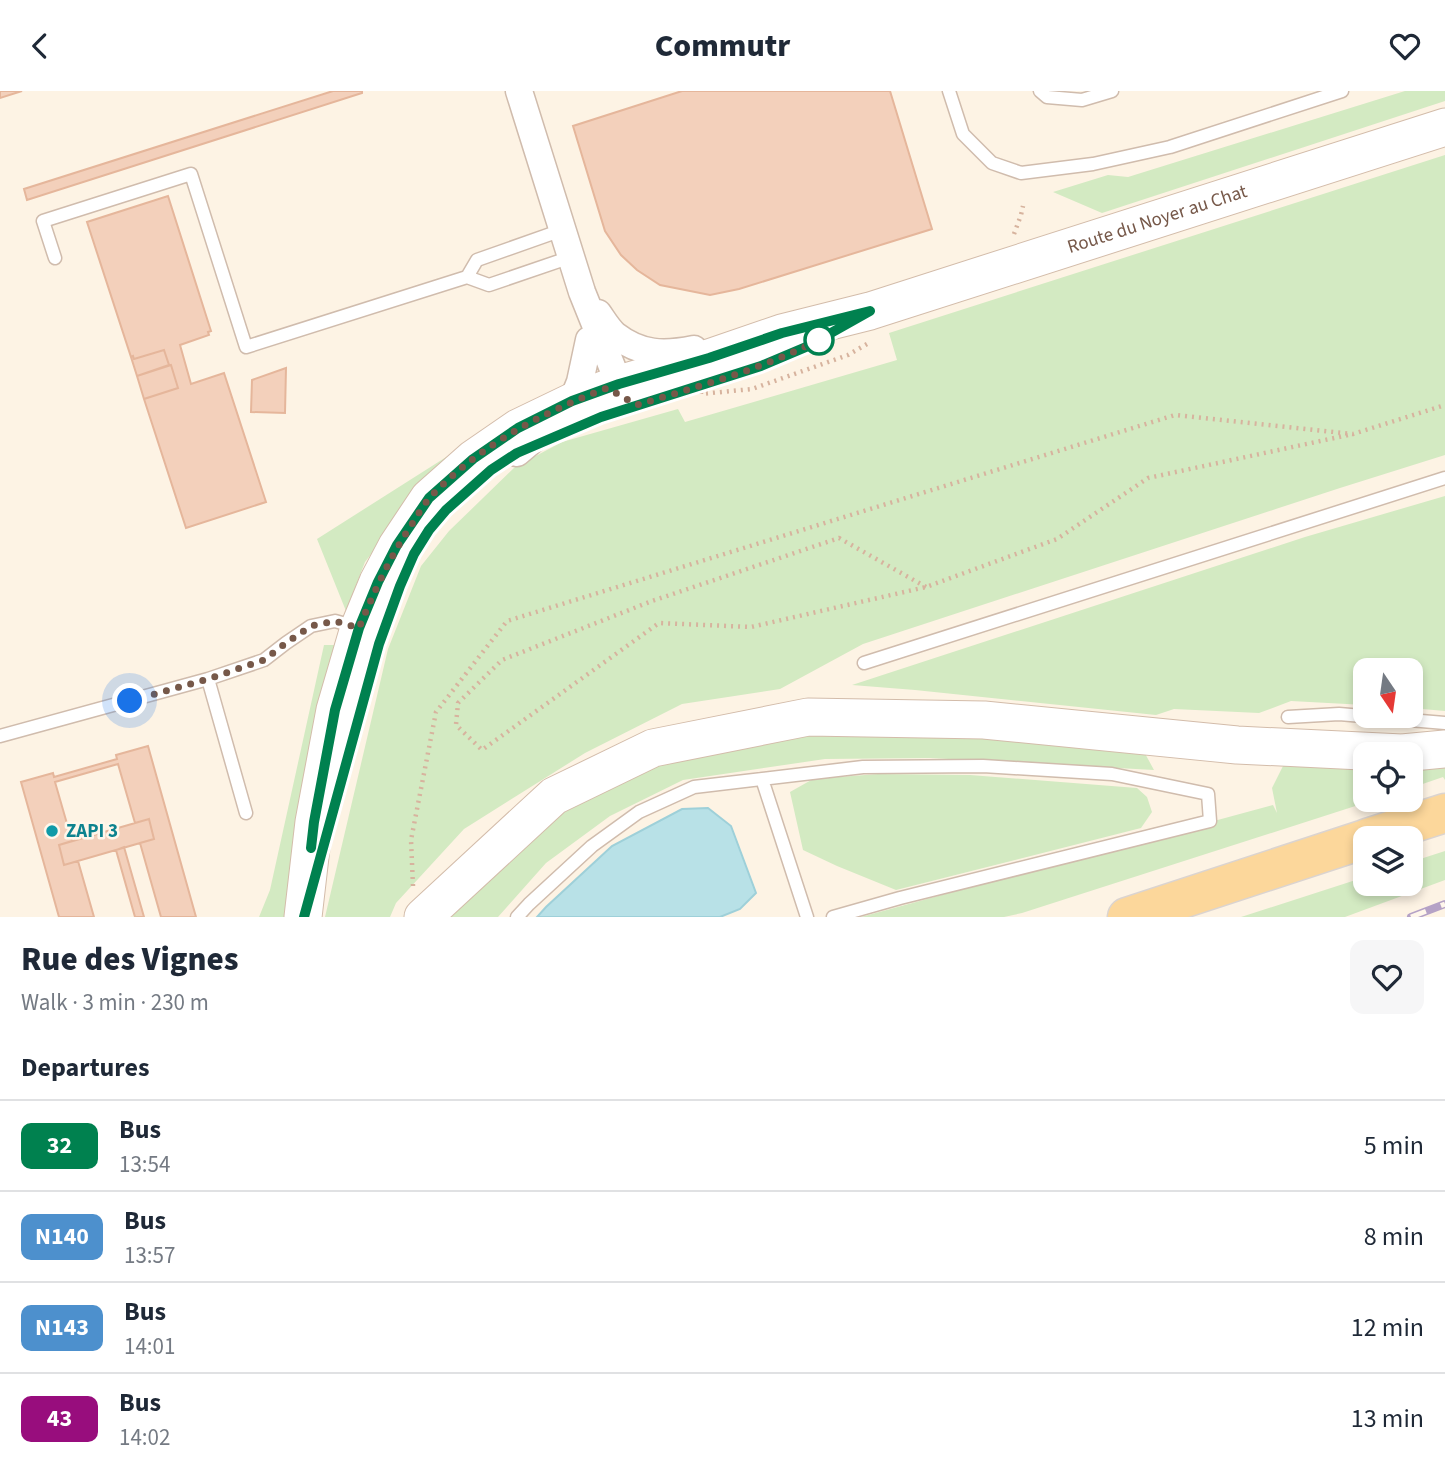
<!DOCTYPE html>
<meta charset="utf-8">
<style>
body{margin:0;font-family:"Source Sans 3",sans-serif;background:#f6f6f7;color:#1f2937;height:100vh;display:flex;flex-direction:column;font-size:26px;white-space:nowrap}
*{box-sizing:border-box;margin:0}
p{font-size:23px;color:#747a83}
.icon{flex:none;width:38px;height:38px;fill:none;stroke:currentColor;stroke-width:2;stroke-linecap:round;stroke-linejoin:round}
.map{position:relative;height:826px;overflow:hidden}
.drawer{display:flex;flex-direction:column;background:#fff;flex:1}
.drawer>*{flex:none}
.badge{padding:0 14px;border-radius:10px;font-size:24px;line-height:46px}
.needle{width:46px;rotate:167deg}
.fabs{position:absolute;left:1353px;top:567px;display:grid;gap:14px}
.fabs a{display:grid;place-items:center;width:70px;height:70px;border-radius:14px;background:#fff;box-shadow:0 4px 10px #0003;font-size:35px}
.you{position:absolute;width:35px;height:35px;margin:-18px;border:5px solid #fff;border-radius:50%;background:#1a73e8;box-shadow:0 0 0 10px #1a73e833}
.map>.badge{position:absolute;translate:-50% -50%;box-shadow:0 0 0 4px #fff}
h2{padding:0 21px;font-size:26px;line-height:63px}
.round{display:grid;place-items:center;flex:none;width:74px;height:74px;border-radius:14px;background:#f6f6f7}
.headline{display:flex;align-items:center;justify-content:space-between;height:119px;padding:0 21px}
h1{font-size:33px;font-weight:800;line-height:52px}
ul{padding:0;list-style:none}
li{display:flex;align-items:center;gap:21px;height:91px;padding:0 21px;border-top:2px solid #e0e1e3}
li div{flex:1}
li b{display:block;font-size:26px}
li em{font-style:normal}
li .badge{min-width:77px;font-weight:700;text-align:center}
header{display:flex;justify-content:space-between;align-items:center;height:91px;padding:0 21px;background:#fff;font-size:32px;font-weight:800}
.map>svg:first-child{display:block}
</style>
<header><svg class="icon" aria-label="back" viewBox="0 0 24 24"><path d="M15 5l-7 7 7 7"/></svg>Commutr<svg class="icon" aria-label="heart" viewBox="0 0 24 24"><path d="M12 20l-8-8c-3-5 5-10 8-4 3-6 11-1 8 4z"/></svg></header>
<div class="map">
<svg width="1445" height="826" viewBox="0 0 1445 826">
<rect width="100%" height="100%" fill="#fdf3e4"/>
<path fill="#d3eac2" d="M 1405,0 L 1445,0 L 1445,10 L 1102,122 L 1053,101 L 1108,84 L 1128,86 Z
M 1445,64 L 1445,364 L 1340,397 L 863,553 L 780,598 L 682,613 L 585,662 L 464,738 L 396,812 L 390,826 L 325,826 L 388,558 L 421,475 L 449,440 L 515,376 L 562,351 L 678,318 L 685,331 L 897,269 L 889,242 Z
M 473,349 L 406,418 L 365,471 L 346,520 L 317,448 Z
M 1445,405 L 1445,620 L 1411,617 L 1410,579 L 1365,579 L 1365,614 L 1291,610 L 1259,622 L 1174,618 L 1156,624 L 915,599 L 852,594 L 1305,446 Z
M 324,554 L 337,554 L 291,826 L 259,826 L 270,799 Z
M 871,637 L 1142,657 L 1154,679 L 930,667 L 825,668 L 683,689 L 610,725 L 546,772 L 498,826 L 442,826 L 553,723 L 691,659 Z
M 1284,673 L 1365,674 L 1365,709 L 1374,709 L 1022,822 L 1004,826 L 861,826 L 1273,714 L 1277,722 L 1272,697 Z
M 1445,673 L 1445,689 L 1443,686 L 1411,697 L 1410,674 Z
M 878,683 L 970,684 L 1137,697 L 1147,706 L 1152,721 L 1141,737 L 896,799 L 837,775 L 803,759 L 790,701 L 813,688 Z
M 1445,760 L 1445,789 L 1345,826 L 1241,826 L 1365,786 L 1365,793 L 1410,793 L 1411,771 Z"/>
<path fill="#b8e1e7" stroke="#9ed0d9" stroke-width="2" d="M 708,717 L 731,735 L 756,802 L 740,818 L 720,826 L 537,826 L 546,816 L 612,755 L 682,718 Z"/>
<path fill="#f3d0bb" stroke="#e5b69b" stroke-width="2" d="M 0,0 L 22,0 L 0,7 Z
M 333,0 L 362,0 L 362,2 L 27,109 L 24,98 Z
M 682,0 L 890,0 L 932,138 L 739,198 L 710,204 L 660,194 L 637,179 L 621,164 L 605,140 L 573,35 Z
M 168,105 L 211,240 L 208,241 L 209,244 L 180,254 L 191,293 L 224,282 L 266,411 L 186,437 L 144,308 L 178,297 L 171,274 L 169,274 L 164,259 L 134,268 L 133,265 L 131,266 L 87,131 Z
M 164,259 L 169,274 L 137,285 L 131,266 L 133,265 L 134,268 Z
M 171,274 L 178,297 L 144,308 L 137,285 Z
M 286,277 L 285,322 L 251,321 L 252,289 Z
M 148,655 L 196,826 L 161,826 L 140,752 L 154,748 L 149,728 L 135,732 L 118,673 L 55,691 L 72,750 L 59,754 L 64,774 L 78,770 L 94,826 L 59,826 L 21,691 L 53,682 L 54,686 L 117,668 L 116,664 Z
M 149,728 L 154,748 L 64,774 L 59,754 Z
M 124,756 L 144,826 L 135,826 L 116,759 Z"/>
<g fill="none" stroke-linecap="round" stroke-linejoin="round">
<defs>
<path id="lane" d="M 949,0 L 963,43 L 992,72 L 1021,82 L 1093,73 L 1170,56 L 1342,0
M 1040,0 L 1047,6 L 1082,9 L 1112,0
M 562,139 L 477,169 L 467,186 L 489,194 L 571,166
M 55,167 L 43,130 L 191,83 L 246,256 L 467,186
M 864,572 L 1445,387
M 208,588 L 264,569 L 286,552 L 311,535 L 335,530 L 356,536
M 1288,626 L 1339,623 L 1445,632
M 0,645 L 208,588 L 246,722
M 762,688 L 807,826
M 517,826 L 529,813 L 592,755 L 639,721 L 694,696 L 863,676 L 983,675 L 1112,683 L 1208,703 L 1210,730 L 900,807 L 833,826"/>
<path id="street" d="M 519,0 L 582,201 L 619,293 L 621,304
M 598,222 C 603,229 608,238 615,244 C 641,264 664,264 694,258
M 572,311 L 580,291 L 589,249
M 517,362 L 542,341 L 558,332"/>
<g id="secondary">
<path id="s1" d="M 303,826 L 314,731 L 335,619 L 359,537 L 378,491 L 397,455 L 429,407 L 473,368 L 518,337 L 572,311 L 619,293 L 709,267 L 782,242 L 870,220 L 1445,36"/>
<path d="M 423,826 L 554,705 L 653,657 L 808,626 L 984,629 L 1237,654 L 1402,662 L 1445,658"/>
</g>
<path id="primary" d="M 1367,747 L 1445,722
M 1127,826 L 1365,748"/>
</defs>
<use href="#lane" stroke="#d0bcad" stroke-width="15"/>
<use href="#street" stroke="#d0bcad" stroke-width="29"/>
<use href="#secondary" stroke="#d3bcaa" stroke-width="39"/>
<use href="#primary" stroke="#dbd4d0" stroke-width="41"/>
<path stroke="#d7b39e" stroke-width="4.5" stroke-dasharray="2 5" stroke-linecap="butt" d="M 1014,143 L 1021,124 L 1023,115
M 701,301 L 701,303 L 752,298 L 848,264 L 867,253
M 926,496 L 839,447 L 652,510 L 502,569 L 458,612 L 456,634 L 482,659 L 659,532 L 751,536 L 926,496 L 1057,448 L 1148,387 L 1353,343
M 413,795 L 411,749 L 436,621 L 507,530 L 1175,324 L 1353,343 L 1445,314"/>
<use href="#lane" stroke="#fff" stroke-width="12"/>
<use href="#street" stroke="#fff" stroke-width="26"/>
<use href="#secondary" stroke="#fff" stroke-width="37"/>
<use href="#primary" stroke="#fcd79b" stroke-width="38"/>
<defs>
<path id="rail" d="M 1411,826 L 1445,813"/>
</defs>
<use href="#rail" stroke="#b5a2c6" stroke-width="8"/>
<use href="#rail" stroke="#fff7eb" stroke-width="5" stroke-dasharray="16" stroke-linecap="butt"/>
</g>
<g fill="none" stroke-linecap="round" stroke-linejoin="round">
<defs>
<path id="line" d="M 304,826 L 379,553 L 400,495 L 414,463 L 429,439 L 446,419 L 491,379 L 517,362 L 601,326 L 761,275 L 806,256 L 870,220 L 782,242 L 709,267 L 619,293 L 572,310 L 518,337 L 473,368 L 429,407 L 397,454 L 378,491 L 359,537 L 335,619 L 314,731 L 311,757"/>
</defs>
<use href="#line" stroke="#fff" stroke-width="16"/>
<use href="#line" stroke="#00814f" stroke-width="10"/>
<path stroke="#765849" stroke-width="7" stroke-dasharray="0 12.6" d="M 130,610 L 208,588 L 264,569 L 286,552 L 311,535 L 335,530 L 359,537 C 375,498 392,462 416,427 C 420,420 425,412 431,405 C 481,354 541,322 607,297 L 637,314 C 702,294 768,277 828,244 L 819,249"/>
</g>
<circle fill="#fff" stroke="#00814f" stroke-width="3.5" cx="819" cy="249" r="14"/>
<circle fill="#0f9aa8" stroke="#fff7eb" stroke-width="2.5" cx="52" cy="740" r="7"/>
<g text-anchor="middle" dominant-baseline="central" stroke-width="5" stroke-linejoin="round" paint-order="stroke">
<g font-size="19" fill="#765849" stroke="#fff7eb">
<text stroke="none"><textPath href="#s1" startOffset="1230">Route du Noyer au Chat</textPath></text>
</g>
<g font-size="19" font-weight="bold" fill="#0d838f" stroke="#fff7eb" text-anchor="start">
<text x="66" y="740">ZAPI 3</text>
</g>
</g>
</svg>
<div class="fabs">
<a><svg class="needle" viewBox="-14 -14 28 28"><path d="M0-13l5 13h-10z" fill="#e53935"/><path d="M0 13l5-13h-10z" fill="#747a83"/></svg></a>
<a><svg class="icon" aria-label="locate" viewBox="0 0 24 24"><circle cx="12" cy="12" r="6"/><path d="M12 2v4M12 18v4M2 12h4M18 12h4"/></svg></a>
<a><svg class="icon" aria-label="layers" viewBox="0 0 24 24"><path d="M12 4l9 5-9 5-9-5zM3 14l9 5 9-5"/></svg></a>
</div>
<div class="you" style="left:130px;top:610px"></div>
</div>
<section class="drawer">
<div class="headline"><div><h1>Rue des Vignes</h1><p>Walk · 3 min · 230 m</p></div><a class="round"><svg class="icon" aria-label="heart" viewBox="0 0 24 24"><path d="M12 20l-8-8c-3-5 5-10 8-4 3-6 11-1 8 4z"/></svg></a></div>
<h2>Departures</h2>
<ul>
<li><span class="badge" style="background:#00814f;color:#fff">32</span><div><b>Bus</b><p>13:54</p></div><em>5 min</em></li>
<li><span class="badge" style="background:#4d90cd;color:#fff">N140</span><div><b>Bus</b><p>13:57</p></div><em>8 min</em></li>
<li><span class="badge" style="background:#4d90cd;color:#fff">N143</span><div><b>Bus</b><p>14:01</p></div><em>12 min</em></li>
<li><span class="badge" style="background:#980d7d;color:#fff">43</span><div><b>Bus</b><p>14:02</p></div><em>13 min</em></li>
</ul>
</section>
